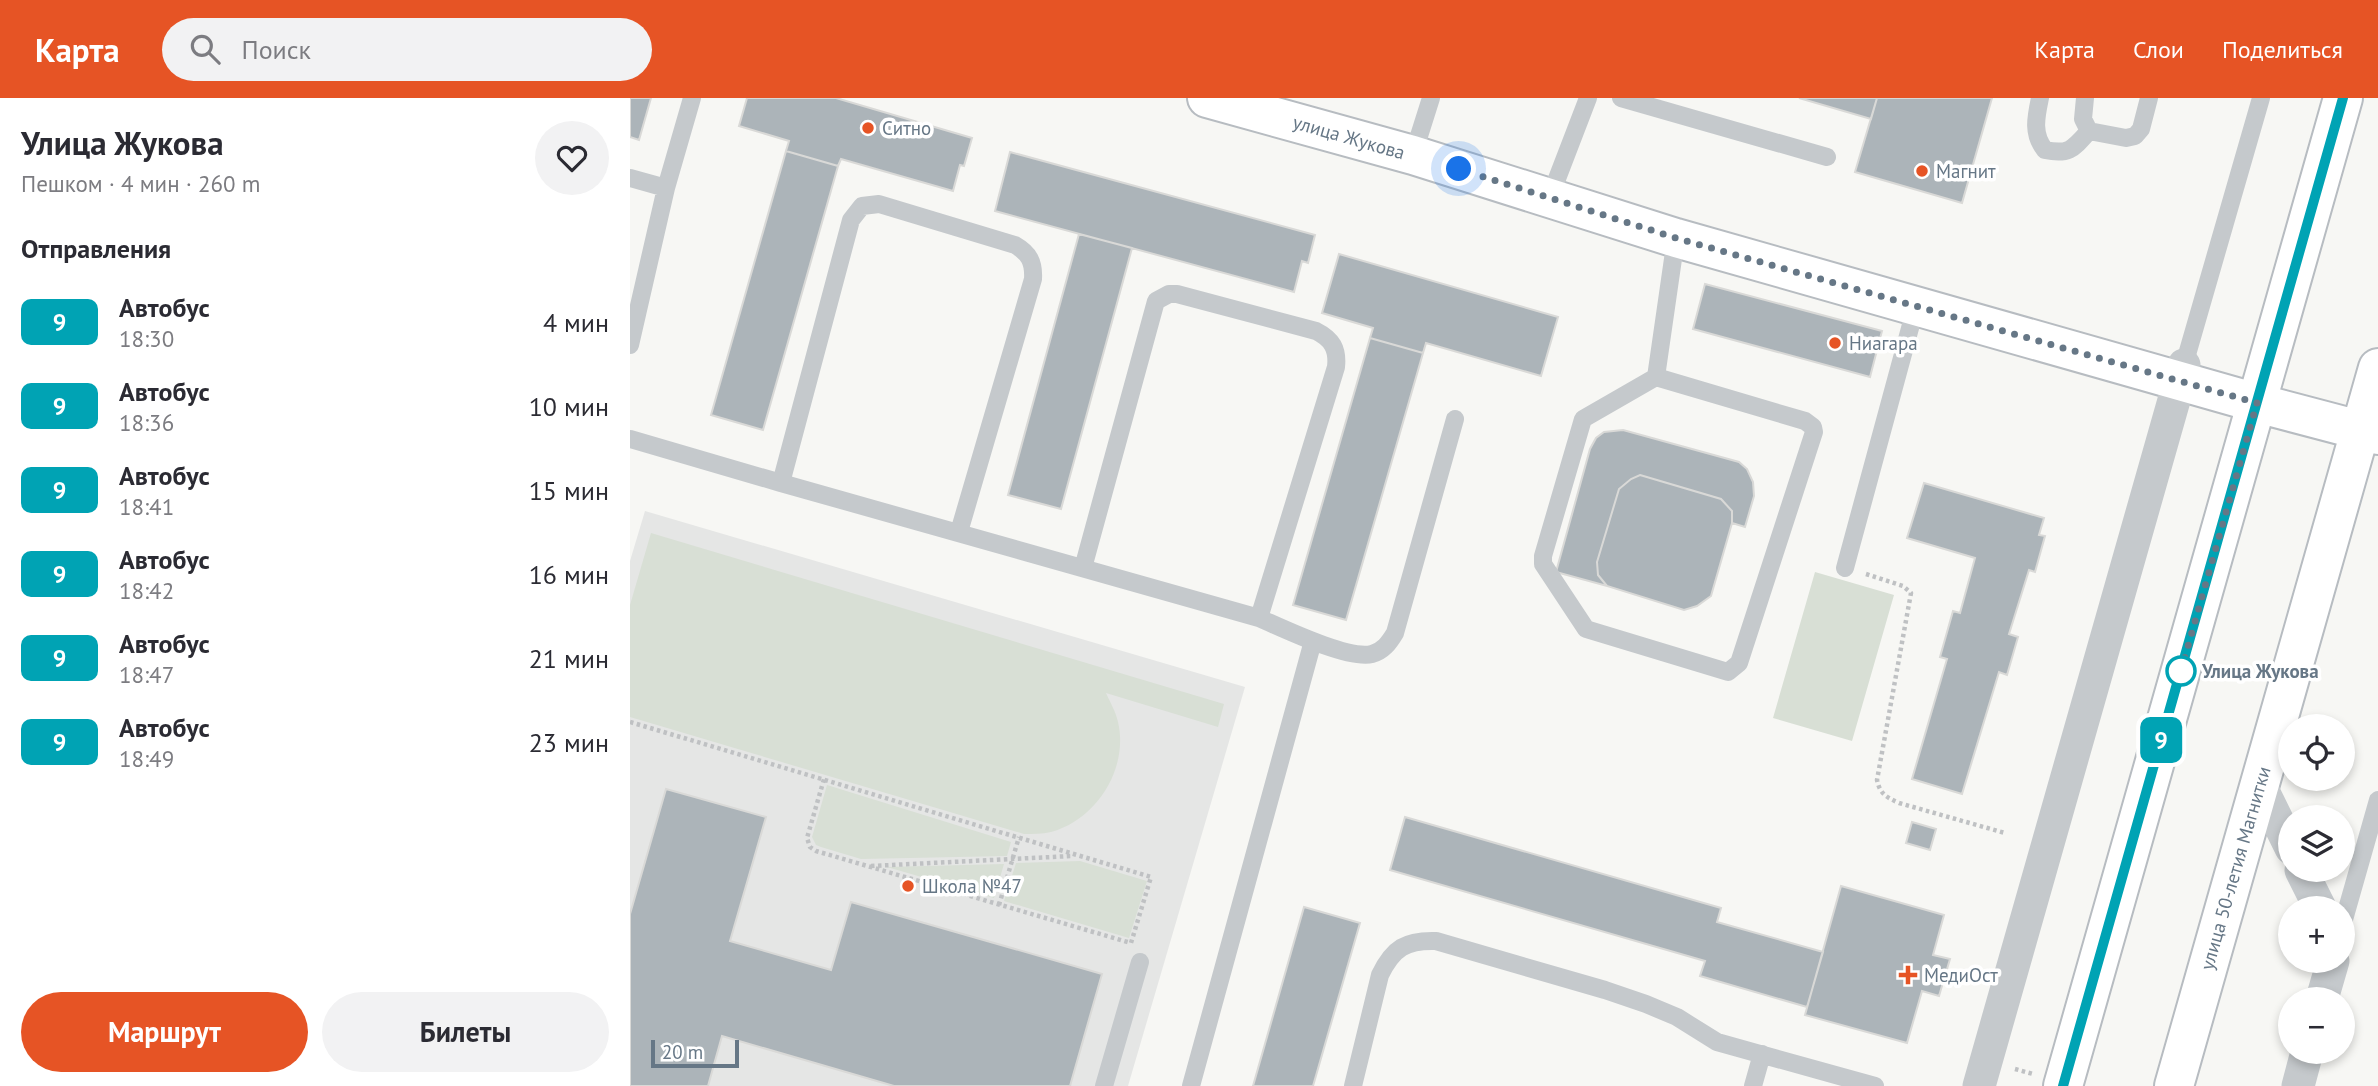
<!DOCTYPE html>
<html lang="ru">
<meta charset="utf-8">
<style>
body{margin:0;font-family:"PT Sans",sans-serif;background:#f2f2f3;color:#2b2b33;height:100vh;display:flex;flex-direction:column;font-size:26px;white-space:nowrap}
*{box-sizing:border-box;margin:0}
p{font-size:23px;color:#7c7c81}
.icon{flex:none;width:38px;height:38px;fill:none;stroke:currentColor;stroke-width:2;stroke-linecap:round;stroke-linejoin:round}
.map{position:relative;flex:1;overflow:hidden}
.sheet{display:flex;flex-direction:column;background:#fff;width:630px}
.sheet>*{flex:none}
.badge{padding:0 14px;border-radius:10px;font-size:24px;line-height:46px}
.buttons{position:absolute;left:1648px;top:616px;display:grid;gap:14px}
.buttons a{display:grid;place-items:center;width:77px;height:77px;border-radius:50%;background:#fff;box-shadow:0 4px 10px #0003;font-size:35px}
.scale{position:absolute;left:21px;bottom:18px;width:88px;box-sizing:border-box;padding-left:7px;border:4px solid #667786;border-top:0;font-size:19px;line-height:24px;white-space:nowrap;color:#667786;-webkit-text-stroke:5px #fff;paint-order:stroke}
.you{position:absolute;width:35px;height:35px;margin:-18px;border:5px solid #fff;border-radius:50%;background:#1a73e8;box-shadow:0 0 0 10px #1a73e833}
.map>.badge{position:absolute;translate:-50% -50%;box-shadow:0 0 0 4px #fff}
h2{padding:0 21px;font-size:26px;line-height:63px}
.round{display:grid;place-items:center;flex:none;width:74px;height:74px;border-radius:37px;background:#f2f2f3}
.overview{display:flex;align-items:center;justify-content:space-between;height:119px;padding:0 21px}
h1{font-size:33px;font-weight:600;line-height:52px}
.action{display:flex;gap:14px;margin-top:auto;padding:14px 21px}
.action a{flex:1;height:80px;border-radius:42px;background:#e65425;color:#fff;font-size:28px;font-weight:600;line-height:80px;text-align:center}
.action a+a{background:#f2f2f3;color:#2b2b33}
ul{padding:0;list-style:none}
li{display:flex;align-items:center;gap:21px;height:84px;padding:0 21px}
li div{flex:1}
li b{display:block;font-size:26px}
li em{font-style:normal}
li .badge{min-width:77px;font-weight:700;text-align:center}
header{display:flex;align-items:center;gap:42px;box-sizing:border-box;height:98px;padding:0 35px;background:#e65425;color:#fff}
header strong{font-size:33px}
nav{display:flex;gap:38px;margin-inline-start:auto;font-size:24px}
.search{width:490px;height:63px;background:#f2f2f3;display:flex;align-items:center;gap:18px;box-sizing:border-box;padding:0 24px;border-radius:38px;color:#7c7c81;font-size:26px}
main{display:flex;flex:1;min-height:0}
.map>svg:first-child{display:block}
</style>
<header>
<strong>Карта</strong>
<div class="search"><svg class="icon" aria-label="search" viewBox="0 0 24 24"><circle cx="10" cy="10" r="6"/><path d="M15 15l6 6"/></svg>Поиск</div>
<nav><a>Карта</a><a>Слои</a><a>Поделиться</a></nav>
</header>
<main>
<section class="sheet">
<div class="overview"><div><h1>Улица Жукова</h1><p>Пешком · 4 мин · 260 m</p></div><a class="round"><svg class="icon" aria-label="heart" viewBox="0 0 24 24"><path d="M12 20l-8-8c-3-5 5-10 8-4 3-6 11-1 8 4z"/></svg></a></div>
<h2>Отправления</h2>
<ul>
<li><span class="badge" style="background:#00a3b4;color:#fff">9</span><div><b>Автобус</b><p>18:30</p></div><em>4 мин</em></li>
<li><span class="badge" style="background:#00a3b4;color:#fff">9</span><div><b>Автобус</b><p>18:36</p></div><em>10 мин</em></li>
<li><span class="badge" style="background:#00a3b4;color:#fff">9</span><div><b>Автобус</b><p>18:41</p></div><em>15 мин</em></li>
<li><span class="badge" style="background:#00a3b4;color:#fff">9</span><div><b>Автобус</b><p>18:42</p></div><em>16 мин</em></li>
<li><span class="badge" style="background:#00a3b4;color:#fff">9</span><div><b>Автобус</b><p>18:47</p></div><em>21 мин</em></li>
<li><span class="badge" style="background:#00a3b4;color:#fff">9</span><div><b>Автобус</b><p>18:49</p></div><em>23 мин</em></li>
</ul>
<div class="action"><a>Маршрут</a><a>Билеты</a></div>
</section>
<div class="map">
<svg width="1748" height="988" viewBox="0 0 1748 988">
<rect width="100%" height="100%" fill="#f7f7f4"/>
<path fill="#e5e6e5" d="M 15,413 L 615,589 L 498,988 L 0,988 L 0,463 Z"/>
<path fill="#d8dfd5" d="M 21,435 L 594,606 L 588,629 L 476,595 C 480,604 486,614 488,624 C 499,671 466,722 421,734 C 412,736 403,736 394,736 L 0,619 L 0,507 Z
M 1185,474 L 1264,497 L 1222,643 L 1143,620 Z
M 197,687 L 381,744 L 377,758 L 231,761 L 191,749 L 186,747 L 182,739 Z
M 450,763 L 517,783 L 499,840 L 374,803 L 386,765 Z
M 374,766 L 364,800 L 257,769 Z"/>
<path fill="#acb4b9" stroke="#d9d9d7" stroke-width="2" d="M 0,0 L 21,0 L 9,42 L 0,39 Z
M 117,0 L 206,0 L 342,40 L 334,68 L 330,67 L 323,93 L 211,61 L 208,68 L 156,53 L 159,43 L 109,28 Z
M 1169,0 L 1247,0 L 1241,21 Z
M 1247,0 L 1362,0 L 1332,105 L 1225,74 Z
M 156,53 L 208,68 L 133,332 L 81,317 Z
M 380,54 L 685,137 L 678,165 L 672,163 L 664,194 L 365,113 Z
M 449,136 L 502,150 L 431,411 L 378,397 Z
M 709,156 L 928,219 L 911,278 L 796,245 L 793,255 L 740,240 L 743,230 L 692,215 Z
M 1075,186 L 1252,233 L 1240,279 L 1063,231 Z
M 740,240 L 793,255 L 716,522 L 663,507 Z
M 993,332 L 1109,364 L 1117,371 L 1123,384 L 1124,398 L 1115,429 L 1102,425 L 1102,413 L 1091,401 L 1010,377 L 1001,381 L 989,391 L 967,464 L 968,477 L 977,488 L 926,474 L 960,351 L 966,340 L 974,334 Z
M 1010,377 L 1091,401 L 1102,413 L 1102,425 L 1081,498 L 1067,508 L 1054,512 L 977,488 L 968,477 L 967,464 L 989,391 L 1001,381 Z
M 1294,385 L 1414,420 L 1409,437 L 1415,438 L 1405,474 L 1399,472 L 1379,536 L 1388,539 L 1377,577 L 1369,574 L 1332,696 L 1282,681 L 1317,561 L 1310,559 L 1323,513 L 1330,515 L 1345,460 L 1277,440 Z
M 36,691 L 136,719 L 100,843 L 201,872 L 221,804 L 472,876 L 440,988 L 264,988 L 92,938 L 78,988 L 0,988 L 0,816 Z
M 775,719 L 1091,810 L 1087,824 L 1193,854 L 1177,909 L 1070,878 L 1075,863 L 760,772 Z
M 1282,724 L 1306,731 L 1300,752 L 1276,745 Z
M 1211,788 L 1314,817 L 1303,857 L 1320,861 L 1309,898 L 1292,893 L 1277,945 L 1175,917 Z
M 674,809 L 730,825 L 683,988 L 623,988 Z"/>
<g fill="none" stroke-linecap="round" stroke-linejoin="round">
<defs>
<path id="secondary" d="M 577,0 L 783,57 L 1046,140 L 1627,305 L 1748,337
M 1433,988 L 1713,0
M 1544,988 L 1748,270"/>
</defs>
<use href="#secondary" stroke="#b7bcc1" stroke-width="42"/>
<path stroke="#bfc1c3" stroke-width="4.5" stroke-dasharray="3.5 3.5" stroke-linecap="butt" d="M 1236,476 L 1273,488 L 1281,495 L 1247,682 C 1250,696 1256,699 1269,705 L 1375,735
M 0,624 L 521,779 L 501,845 L 186,753 L 180,749 L 177,740 L 194,681
M 241,768 L 442,758
M 369,807 L 389,739
M 1385,971 L 1403,976"/>
<path stroke="#c5c9cc" stroke-width="18" d="M 991,0 L 1197,59
M 1410,0 C 1406,19 1402,36 1415,52 C 1439,57 1443,51 1459,33
M 1455,0 L 1453,21 L 1459,33
M 1459,33 L 1496,40 L 1505,38 L 1511,31 L 1519,0
M 783,57 L 801,0
M 0,80 L 36,90 L 62,0
M 920,99 L 958,0
M 0,247 L 36,90
M 1554,267 L 1631,0
M 1026,279 L 1175,323 L 1183,329 L 1184,334 L 1109,565 L 1098,574 L 956,531 L 913,466 L 913,458 L 953,321 L 1026,279 L 1046,140
M 0,341 L 151,385 L 221,122 L 232,108 L 249,106 L 385,147 C 399,155 404,164 403,181 L 329,434
M 151,385 L 629,520 C 652,530 718,562 742,556 C 753,553 759,545 765,535 L 825,321
M 453,470 L 526,203 L 539,196 L 547,196 L 686,233 C 702,241 708,251 706,269 L 629,520
M 1215,470 L 1286,208
M 1713,825 L 1748,702
M 474,988 L 510,864
M 561,988 L 683,543
M 723,988 L 750,877 C 763,850 776,842 806,843 L 975,892 L 1016,906 L 1047,919 L 1087,944 L 1245,988
M 1123,988 L 1132,956"/>
<path stroke="#c5c9cc" stroke-width="33" d="M 1629,685 L 1661,750
M 1671,772 L 1690,810
M 1692,901 L 1703,863
M 1349,988 L 1554,267
M 1668,988 L 1677,954"/>
<use href="#secondary" stroke="#fff" stroke-width="38"/>
</g>
<g fill="none" stroke-linecap="round" stroke-linejoin="round">
<defs>
<path id="line" d="M 1433,988 L 1713,0"/>
</defs>
<use href="#line" stroke="#fff" stroke-width="16"/>
<use href="#line" stroke="#00a3b4" stroke-width="10"/>
<path stroke="#667786" stroke-width="7" stroke-dasharray="0 12.6" d="M 829,71 L 1046,140 L 1627,305 L 1551,573"/>
</g>
<g fill="#e65425" stroke="#fff" stroke-width="2.5">
<circle cx="238" cy="30" r="7"/>
<circle cx="1292" cy="73" r="7"/>
<circle cx="1205" cy="245" r="7"/>
<circle cx="278" cy="788" r="7"/>
<path d="M1274.5 866.5h7v7h7v7h-7v7h-7v-7h-7v-7h7z"/>
</g>
<circle fill="#fff" stroke="#00a3b4" stroke-width="3.5" cx="1551" cy="573" r="14"/>
<g text-anchor="middle" dominant-baseline="central" stroke-width="7" stroke-linejoin="round" paint-order="stroke">
<g font-size="19" fill="#667786" stroke="#fff" text-anchor="start">
<text x="252" y="30">Ситно</text>
<text x="1306" y="73">Магнит</text>
<text x="1219" y="245">Ниагара</text>
<text x="292" y="788">Школа №47</text>
<text x="1294" y="877">МедиОст</text>
</g>
<g font-size="19" fill="#667786" stroke="#fff">
<text transform="translate(719 39) rotate(16)">улица Жукова</text>
<text transform="translate(1605 770) rotate(-74)">улица 50-летия Магнитки</text>
</g>
<g font-size="19" font-weight="bold" fill="#667786" stroke="#fff" text-anchor="start">
<text x="1572" y="573">Улица Жукова</text>
</g>
</g>
</svg>
<div class="buttons">
<a><svg class="icon" aria-label="locate" viewBox="0 0 24 24"><circle cx="12" cy="12" r="6"/><path d="M12 2v4M12 18v4M2 12h4M18 12h4"/></svg></a>
<a><svg class="icon" aria-label="layers" viewBox="0 0 24 24"><path d="M12 4l9 5-9 5-9-5zM3 14l9 5 9-5"/></svg></a>
<a>+</a>
<a>−</a>
</div>
<div class="scale">20 m</div>
<div class="you" style="left:829px;top:71px"></div>
<b class="badge" style="left:1531px;top:642px;background:#00a3b4;color:#fff">9</b>
</div>
</main>
